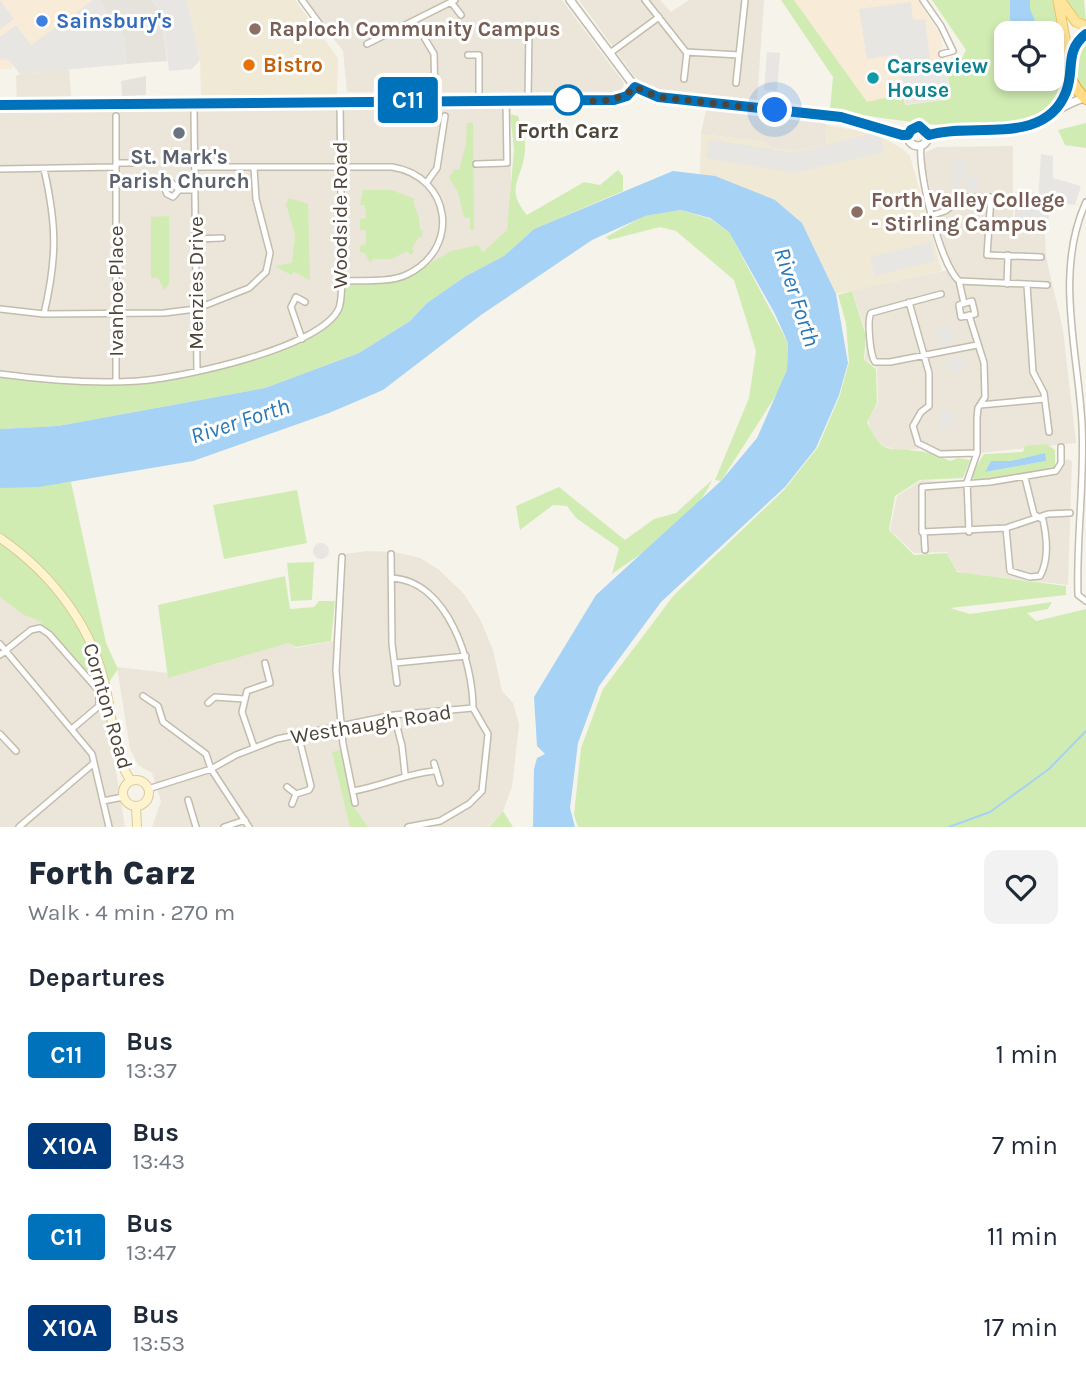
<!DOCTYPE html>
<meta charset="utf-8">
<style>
body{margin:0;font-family:Karla,sans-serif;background:#f2f2f3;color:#1f2937;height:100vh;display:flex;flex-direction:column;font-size:26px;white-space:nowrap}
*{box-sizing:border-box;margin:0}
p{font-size:23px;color:#747a83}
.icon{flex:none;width:38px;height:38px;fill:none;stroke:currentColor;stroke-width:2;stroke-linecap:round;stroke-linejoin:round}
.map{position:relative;height:827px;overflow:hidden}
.sheet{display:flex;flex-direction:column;background:#fff;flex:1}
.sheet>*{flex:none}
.badge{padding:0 14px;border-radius:5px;font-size:24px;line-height:46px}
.tools{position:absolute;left:994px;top:21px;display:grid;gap:14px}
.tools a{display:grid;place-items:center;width:70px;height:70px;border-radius:14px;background:#fff;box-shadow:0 4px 10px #0003;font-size:35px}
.you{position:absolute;width:35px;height:35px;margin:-18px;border:5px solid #fff;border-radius:50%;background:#1a73e8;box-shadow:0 0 0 10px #1a73e833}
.map>.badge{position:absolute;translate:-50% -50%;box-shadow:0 0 0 4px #fff}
h2{padding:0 28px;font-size:26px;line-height:63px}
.round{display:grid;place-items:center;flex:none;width:74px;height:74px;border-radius:14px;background:#f2f2f3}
.head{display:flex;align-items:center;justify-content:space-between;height:119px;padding:0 28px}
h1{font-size:33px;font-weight:800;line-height:52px}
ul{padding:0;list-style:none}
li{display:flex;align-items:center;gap:21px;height:91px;padding:0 28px}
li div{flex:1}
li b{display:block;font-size:26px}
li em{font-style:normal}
li .badge{min-width:77px;font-weight:700;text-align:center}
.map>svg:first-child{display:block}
</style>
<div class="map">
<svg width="1086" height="827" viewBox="0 0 1086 827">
<rect width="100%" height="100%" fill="#f6f3eb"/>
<path fill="#ebe6d9" d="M 303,0 L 562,0 L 624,83 L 621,93 L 347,92 L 343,51 Z
M 579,0 L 660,0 L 671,12 L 689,0 L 764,0 L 757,102 L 668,95 L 649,90 L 634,76 Z
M 69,69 L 72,108 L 511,106 L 511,232 L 466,264 L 344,334 L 211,378 L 80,383 L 0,376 L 0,110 L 17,109 L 16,76 L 20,74 Z
M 706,109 L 822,122 L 827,125 L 826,145 L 797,151 L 771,149 L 766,142 L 701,134 Z
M 1013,146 L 1013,232 L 1045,234 L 1046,257 L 1063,330 L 1076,443 L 940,457 L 923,448 L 901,451 L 884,446 L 872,436 L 868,419 L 878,403 L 877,368 L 865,359 L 867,335 L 852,290 L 949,270 L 924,163 L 926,152 L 937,147 Z
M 1066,459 L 1072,461 L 1068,585 L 963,573 L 956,570 L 947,552 L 914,553 L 890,530 L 897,496 L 922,480 L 977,485 L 1012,482 L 1061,472 Z
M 367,551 L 394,552 L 420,558 L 438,569 L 464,594 L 480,619 L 493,650 L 502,691 L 513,703 L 519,724 L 512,787 L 503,811 L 488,827 L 152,827 L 161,801 L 152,773 L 138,765 L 130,749 L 117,667 L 169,673 L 218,664 L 254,650 L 288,643 L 296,648 L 333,641 L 339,555 Z
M 0,585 L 35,612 L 104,696 L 125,827 L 0,827 Z"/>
<path fill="#f8ebd7" d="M 0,0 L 99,0 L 127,64 L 20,74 L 13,65 L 12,69 L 0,69 Z
M 794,0 L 918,0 L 940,34 L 951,99 L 905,105 L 903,95 L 867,103 Z"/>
<path fill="#e6e2dc" d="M 99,0 L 152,0 L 161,12 L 167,61 L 127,64 L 123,35 Z
M 146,76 L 146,95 L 122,96 L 121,81 Z"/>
<path fill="#f0e9d5" d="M 187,0 L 295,0 L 338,58 L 337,95 L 201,95 L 200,60 Z
M 827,125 L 876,134 L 903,149 L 910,156 L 942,271 L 836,294 L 802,223 L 775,200 L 700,174 L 701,134 L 766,142 L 771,149 L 797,151 L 826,145 Z"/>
<path fill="#d1ecb3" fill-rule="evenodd" d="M 781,0 L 794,0 L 867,102 L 903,94 L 905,105 L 951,99 L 946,62 L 961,60 L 966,50 L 932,0 L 1053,0 C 1059,31 1075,76 1056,106 C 1029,147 874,116 830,110 L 833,77 ZM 1006,33 L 1052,33 L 1052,79 L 1006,79 Z
M 1065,0 L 1084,0 L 1086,22 L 1066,6 Z
M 1086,37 L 1086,95 C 1066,71 1069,61 1086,37 Z
M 510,114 L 518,116 C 521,126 526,138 525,149 C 524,179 503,187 527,215 L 584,182 L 600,185 L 618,170 L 623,176 L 623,191 L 534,229 L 504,256 L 466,276 L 427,303 L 410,321 L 359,353 L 265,388 L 58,426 L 0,429 L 0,376 C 47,381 97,385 145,381 C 199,377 253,355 305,338 C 330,325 341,313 344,284 L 400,281 L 451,251 L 478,245 L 483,252 L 507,230 L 514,149 Z
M 467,123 L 473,123 L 474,229 L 470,229 L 470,218 L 464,217 L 458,192 L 449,178 L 454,169 L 459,170 L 466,144 Z
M 1086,123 L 1086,148 L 1065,145 L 1058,130 Z
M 363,190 L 392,190 L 415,199 L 413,202 L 419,218 L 420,230 L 423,230 L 422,237 L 419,237 L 412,248 L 414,251 L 411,255 L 407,251 L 392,259 L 373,259 L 370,263 L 365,253 L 360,252 L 360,246 L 366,244 L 366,230 L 360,230 L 360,219 L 366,218 L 365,205 L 360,205 Z
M 289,198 L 308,204 L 310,280 L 294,272 L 291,275 L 275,266 L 292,263 L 295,235 L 286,204 Z
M 681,210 L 710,219 L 729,232 L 788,343 L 787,370 L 780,389 L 721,481 L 715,480 L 749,398 L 756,351 L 734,280 L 676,231 L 660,227 L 609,240 L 606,237 L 644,216 Z
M 169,216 L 169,284 L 164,290 L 158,278 L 151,278 L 151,217 Z
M 852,291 L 866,335 L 864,359 L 876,369 L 877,403 L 867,422 C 883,456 887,447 919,451 C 929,452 942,457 950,461 L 958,458 L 970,460 L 963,478 L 920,480 L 895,496 L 889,530 L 914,555 L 947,553 L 957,572 L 1066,586 L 1066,595 L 950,608 L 970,614 L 1052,602 L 1048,609 L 1027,613 L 1036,621 L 1086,609 L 1086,827 L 578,827 L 574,815 L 581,748 L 603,689 L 674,595 L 784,490 L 818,447 L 840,395 L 849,362 L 846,323 L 838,295 Z
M 1047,444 L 1055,450 L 1055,469 C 1030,469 990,488 970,477 L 984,454 L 1023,452 L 1025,446 ZM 1041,454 L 1046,461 L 985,472 L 991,461 L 1010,461 Z
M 712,480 C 698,516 644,552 612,574 L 619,548 L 576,518 L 567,506 L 553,505 L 520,530 L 516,506 L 559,487 L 625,540 L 654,519 L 676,513 Z
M 71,482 L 106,643 L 118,669 L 103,691 L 38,620 L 24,615 L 0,597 L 0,488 Z
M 297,490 L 307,543 L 224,559 L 213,505 Z
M 314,562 L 312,600 L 291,601 L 287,563 Z
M 285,576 L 290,609 L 314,607 L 319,601 L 335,601 L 331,641 L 296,647 L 288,643 L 168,678 L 158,605 Z
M 341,750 L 354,807 L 368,827 L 350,827 L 332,752 Z
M 503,811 L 513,827 L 489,827 Z"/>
<path fill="#e8e6e3" d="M 0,0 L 14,19 L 0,29 Z
M 93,0 L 99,0 L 123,35 L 127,64 L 20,74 L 9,60 L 0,59 L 0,37 L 16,25 L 31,45 Z
M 152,0 L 187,0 L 200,60 L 192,69 L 169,71 L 161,12 Z
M 911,2 L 913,20 L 925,19 L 931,66 L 946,65 L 950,99 L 906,104 L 898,54 L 867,59 L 859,9 Z
M 767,52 L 780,53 L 777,91 L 764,90 Z
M 871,134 L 881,137 L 884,152 L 795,173 L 706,158 L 709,139 L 794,153 Z
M 1041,154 L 1053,156 L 1053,178 L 1081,186 L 1075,205 L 1038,201 Z
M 952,159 L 965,159 L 965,175 L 977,175 L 977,189 L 966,189 L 966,177 L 957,177 L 958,189 L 954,190 Z
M 1016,191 L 1037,193 L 1036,209 L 1050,211 L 1046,232 L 1014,230 Z
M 931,242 L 935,261 L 875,276 L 870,257 Z
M 949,324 L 955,342 L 942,346 L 936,328 Z
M946 365a9 9 0 1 1 18 0a9 9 0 1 1-18 0Z
M 954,411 L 955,424 L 941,428 L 940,412 Z
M313 551a8 8 0 1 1 16 0a8 8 0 1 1-16 0Z"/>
<path fill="#a6d2f5" d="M 1010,0 L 1030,0 L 1030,9 L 1040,33 L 1010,33 Z
M 673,171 L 715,176 L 775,200 L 802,223 L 836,294 L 848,363 L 839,395 L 816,448 L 785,487 L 661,602 L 599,686 L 578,743 L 570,808 L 575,827 L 533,827 L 534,769 L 537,758 L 545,754 L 537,746 L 534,697 L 596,595 L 721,481 L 757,438 L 787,370 L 788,343 L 775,314 L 729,232 L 710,218 L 681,210 L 645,216 L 592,240 L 481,315 L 383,390 L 329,413 L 193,461 L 39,487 L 0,488 L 0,429 L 58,426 L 265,388 L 359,353 L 410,321 L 427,303 L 466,276 L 504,256 L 534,229 Z
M 1045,453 L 1046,461 L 985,472 L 991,461 L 1010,461 Z"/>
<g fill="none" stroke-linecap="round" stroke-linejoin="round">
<path stroke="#a6d2f5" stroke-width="2" d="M 949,827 L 990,812 L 1049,769 L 1086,731"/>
<defs>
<path id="minor" d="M 302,0 L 324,30
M 645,0 L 686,52 L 739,55
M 923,0 L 941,26 L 953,51 L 942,54
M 451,2 L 461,15
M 418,27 L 434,54 L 435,100
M 367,44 L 455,0
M 610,53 L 659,17
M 468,55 L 479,55 L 479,100
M 684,79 L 687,52
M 736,83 L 745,0
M 528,100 L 529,30
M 0,105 L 614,100 L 627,96 L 635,87
M 194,111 L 197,371
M 921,146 C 918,173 940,264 959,281 L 1047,285
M 116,163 L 134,163
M 476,164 L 507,163 L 506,100
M 195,167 L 392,167 C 451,176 462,249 406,275 C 388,283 361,280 342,281
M 0,169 L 116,167
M 427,182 L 437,168 L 445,116
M 179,190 L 173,197 L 167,194 L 165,189 L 172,183 L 179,190 L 195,190
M 1086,202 C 1054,272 1078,351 1082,424 C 1085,481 1076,538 1078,595 L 1086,601
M 933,215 L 945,211 L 963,197 L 991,197 L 987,255 L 1041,257
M 196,239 L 222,238
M 959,281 L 964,303
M 1007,284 L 1008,255
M 1027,285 L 1033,372 L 1044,393 L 1049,432
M 941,294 L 871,313 C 867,320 870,355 875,362 L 890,362 L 977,345
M 972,301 L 975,314 L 961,317 L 959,305 Z
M 909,302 L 929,373 L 929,406 L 921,412 L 913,426 L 918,443 L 940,454 L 977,453
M 0,309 L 44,314 L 164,313 L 196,309 L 249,288 L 266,272 L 270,253 L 256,199 L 254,168
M 44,314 C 57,258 57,226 44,169
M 969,315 L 984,363 L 985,397 L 978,408 L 977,418 L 977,453 L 967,482 L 969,532
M 302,339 L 291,307 L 296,297 L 305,302
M 0,374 C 45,380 93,384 138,381 C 181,378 322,348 339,308 C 342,300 341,289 342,281 L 340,101
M 116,381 L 116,116
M 980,405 L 1044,399
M 1061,447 L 1061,463 L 1056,471 L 990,482 L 922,487 L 922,532 L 1006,528 L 1048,514 L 1070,513
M 1006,528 L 1010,571 L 1030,577 L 1040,576 C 1049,560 1047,538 1043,520 L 1034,514 L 1025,478
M 924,532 L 925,550
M 391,554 L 392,644 L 397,683
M 342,557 L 336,671 L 343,744 L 355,803
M 392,578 C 448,581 473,663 473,708
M 0,644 L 92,754 L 109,827
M 0,655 L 31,630 L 40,628 L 49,634 L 99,691 L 99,706 L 73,728
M 395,663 L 466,656
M 143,696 L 158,706 L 163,722 L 206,754 L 211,769 L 249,827
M 208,703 L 215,697 L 244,699
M 394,715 L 402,746 L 405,774
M 0,734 L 16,751
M 254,747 L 242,712 L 247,691 L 270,683 L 265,663
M 434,763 L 440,783
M 287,787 L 296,794 L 309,790 L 311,786 L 298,734
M 148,789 L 211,769 L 236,755 L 277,739 L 394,715 L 473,708
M 353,791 C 383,786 404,774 434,771
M 188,800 L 196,827
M 103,801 L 123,797
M 292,804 L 296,794
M 19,827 L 94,763
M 224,827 L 245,820
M 408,827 L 440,821 L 469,804 L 482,791 L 488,734 L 473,708"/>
<path id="tertiary" d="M 570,0 L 635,87 L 658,97 L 841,117 L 908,136
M 1056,109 L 1070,79
M908 136a10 10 0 1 1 20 0a10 10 0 1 1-20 0Z
M 929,135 C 956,126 987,133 1015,129 C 1041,124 1060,105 1084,98"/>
<path id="secondary" d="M 0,538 C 54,575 95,630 107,694 C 113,722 114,757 131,781
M123 793a13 13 0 1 1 26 0a13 13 0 1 1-26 0Z
M 136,806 L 137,827"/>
<path id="primary" d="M 1058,0 L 1069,61
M 1061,1 L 1076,22 L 1086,26"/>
<path id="trunk" d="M 1086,34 C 1063,52 1064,80 1086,99"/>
</defs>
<use href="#minor" stroke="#c3bcad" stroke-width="8"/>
<use href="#tertiary" stroke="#c3bcad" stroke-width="10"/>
<use href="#secondary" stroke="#d8c999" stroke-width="10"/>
<use href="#primary" stroke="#ebc665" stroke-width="11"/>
<use href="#trunk" stroke="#e6aa35" stroke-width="12"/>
<use href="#minor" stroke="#fff" stroke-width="5"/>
<use href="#tertiary" stroke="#fff" stroke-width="7"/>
<use href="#secondary" stroke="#fff4cd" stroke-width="8"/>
<use href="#primary" stroke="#ffe59c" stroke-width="9"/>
<use href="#trunk" stroke="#ffdc85" stroke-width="10"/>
</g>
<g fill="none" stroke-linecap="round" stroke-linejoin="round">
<defs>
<path id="line" d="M 0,105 L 614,100 L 627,96 L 635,87 L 658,97 L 841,117 L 902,135 L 908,135 L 911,130 L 919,126 L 929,135 C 971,122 1045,147 1066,92 C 1075,70 1064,51 1086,34"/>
</defs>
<use href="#line" stroke="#fff" stroke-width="16"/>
<use href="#line" stroke="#0072bc" stroke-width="10"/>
<path stroke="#4c4538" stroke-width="7" stroke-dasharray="0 12.6" d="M 568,100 C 584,100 618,106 635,87 L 658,97 L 775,110"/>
</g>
<circle fill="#3f7fe0" stroke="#fff" stroke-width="2.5" cx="42" cy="21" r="7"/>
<g fill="#8d6e63" stroke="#fff" stroke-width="2.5">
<circle cx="255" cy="29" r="7"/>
<circle cx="857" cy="212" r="7"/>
</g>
<circle fill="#e8710a" stroke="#fff" stroke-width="2.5" cx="249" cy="65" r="7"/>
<circle fill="#0f9aa8" stroke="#fff" stroke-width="2.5" cx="873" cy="78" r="7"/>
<circle fill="#fff" stroke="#0072bc" stroke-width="3.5" cx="568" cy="100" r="14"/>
<circle fill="#6b7280" stroke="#fff" stroke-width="2.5" cx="179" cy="133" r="7"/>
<g text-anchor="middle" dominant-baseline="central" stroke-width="6" stroke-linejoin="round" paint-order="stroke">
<g font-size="21" font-weight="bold" fill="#366cbe" stroke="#fff" text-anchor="start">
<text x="56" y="21">Sainsbury's</text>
</g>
<g font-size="21" font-weight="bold" fill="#785e54" stroke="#fff" text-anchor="start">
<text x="269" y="29">Raploch Community Campus</text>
<text x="871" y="200">Forth Valley College<tspan x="871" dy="24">- Stirling Campus</tspan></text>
</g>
<g font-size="21" font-weight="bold" fill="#c56008" stroke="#fff" text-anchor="start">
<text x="263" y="65">Bistro</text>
</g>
<g font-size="21" font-weight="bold" fill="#0d838f" stroke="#fff" text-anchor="start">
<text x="887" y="66">Carseview<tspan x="887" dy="24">House</tspan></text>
</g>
<g font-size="21" font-weight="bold" fill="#4c4538" stroke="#fff">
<text x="568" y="131">Forth Carz</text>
</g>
<g font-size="21" font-weight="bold" fill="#5b616d" stroke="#fff">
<text x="179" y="157">St. Mark's<tspan x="179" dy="24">Parish Church</tspan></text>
</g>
<g font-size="21" fill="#4c4538" stroke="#fff">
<text transform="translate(340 215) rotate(-90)">Woodside Road</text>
<text transform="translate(196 283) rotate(-90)">Menzies Drive</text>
<text transform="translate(116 291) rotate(-90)">Ivanhoe Place</text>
<text transform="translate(108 706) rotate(74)">Cornton Road</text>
<text transform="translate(371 724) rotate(-9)">Westhaugh Road</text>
</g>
<g font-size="23" font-style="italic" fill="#2877b6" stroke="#fff">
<text transform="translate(797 297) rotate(72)">River Forth</text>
<text transform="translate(240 421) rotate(-18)">River Forth</text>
</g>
</g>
</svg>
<div class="tools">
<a><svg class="icon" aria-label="locate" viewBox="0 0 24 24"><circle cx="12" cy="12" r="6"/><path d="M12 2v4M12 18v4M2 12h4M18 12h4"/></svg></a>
</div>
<div class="you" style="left:775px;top:110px"></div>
<b class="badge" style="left:408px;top:100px;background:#0072bc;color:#fff">C11</b>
</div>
<section class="sheet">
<div class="head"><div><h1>Forth Carz</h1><p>Walk · 4 min · 270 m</p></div><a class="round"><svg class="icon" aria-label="heart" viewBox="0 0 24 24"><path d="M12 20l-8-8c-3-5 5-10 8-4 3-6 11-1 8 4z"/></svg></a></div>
<h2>Departures</h2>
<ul>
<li><span class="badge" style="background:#0072bc;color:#fff">C11</span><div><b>Bus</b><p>13:37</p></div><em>1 min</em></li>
<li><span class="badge" style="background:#003b80;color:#fff">X10A</span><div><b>Bus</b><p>13:43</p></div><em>7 min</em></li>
<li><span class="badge" style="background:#0072bc;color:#fff">C11</span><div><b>Bus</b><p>13:47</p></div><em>11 min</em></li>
<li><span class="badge" style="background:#003b80;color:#fff">X10A</span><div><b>Bus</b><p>13:53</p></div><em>17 min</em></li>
</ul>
</section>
